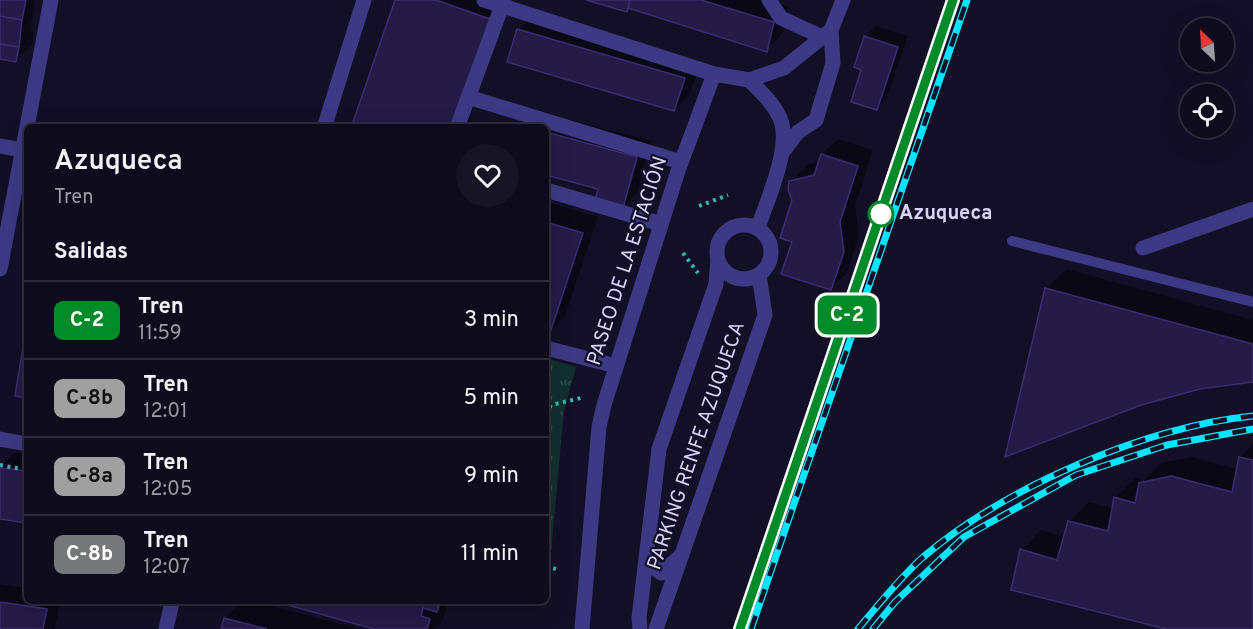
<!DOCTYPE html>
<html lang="es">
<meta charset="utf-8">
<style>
body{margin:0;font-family:Overpass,sans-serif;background:#171425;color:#f1f3f6;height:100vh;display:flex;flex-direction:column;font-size:22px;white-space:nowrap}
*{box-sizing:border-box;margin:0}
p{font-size:20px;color:#9b9ba3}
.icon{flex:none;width:33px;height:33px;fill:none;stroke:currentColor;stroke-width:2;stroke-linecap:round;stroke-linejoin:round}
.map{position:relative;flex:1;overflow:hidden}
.details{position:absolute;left:24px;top:124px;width:525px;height:480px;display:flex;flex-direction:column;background:#0e0b1c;border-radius:9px;box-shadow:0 6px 24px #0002,0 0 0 2px #2e2b3b}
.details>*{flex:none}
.badge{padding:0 12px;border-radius:9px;font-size:21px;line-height:39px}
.needle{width:39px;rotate:335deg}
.tools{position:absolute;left:1180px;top:18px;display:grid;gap:12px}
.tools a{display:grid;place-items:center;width:54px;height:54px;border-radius:50%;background:#0e0b1c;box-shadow:0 6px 24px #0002,0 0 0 2px #2e2b3b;font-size:30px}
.map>.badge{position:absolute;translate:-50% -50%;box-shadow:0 0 0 3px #fff}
h2{padding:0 30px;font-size:22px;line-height:54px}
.round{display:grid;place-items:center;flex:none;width:63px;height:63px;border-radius:32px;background:#171425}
.summary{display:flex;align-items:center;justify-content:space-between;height:102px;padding:0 30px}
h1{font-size:28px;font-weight:600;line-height:45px}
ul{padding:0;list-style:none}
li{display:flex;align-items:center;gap:18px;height:78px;padding:0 30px;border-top:2px solid #2e2b3b}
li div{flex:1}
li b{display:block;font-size:22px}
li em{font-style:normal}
li .badge{min-width:66px;font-weight:700;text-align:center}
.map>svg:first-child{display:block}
</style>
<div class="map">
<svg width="1253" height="629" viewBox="0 0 1253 629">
<defs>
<pattern id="grass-tufts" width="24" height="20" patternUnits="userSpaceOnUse" patternTransform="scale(1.5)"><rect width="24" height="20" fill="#12302f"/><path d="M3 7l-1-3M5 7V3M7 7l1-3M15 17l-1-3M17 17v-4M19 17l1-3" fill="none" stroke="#344d4e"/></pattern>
</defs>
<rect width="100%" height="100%" fill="#130f26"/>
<path fill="url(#grass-tufts)" d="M 546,358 L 576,367 L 564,411 L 548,584 L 546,584 Z"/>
<path fill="#0007" d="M 0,0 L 35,0 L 30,31 L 34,32 L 32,45 L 16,60 L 0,57 Z
M 396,0 L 508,0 L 467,128 L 353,128 Z
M 591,0 L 767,0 L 789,7 L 782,34 L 766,50 L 630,7 L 627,10 Z
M 534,14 L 700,63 L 690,94 L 674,110 L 519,30 Z
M 876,26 L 908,36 L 887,98 L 877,109 L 863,69 L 865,37 Z
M 530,109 L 651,141 L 638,191 L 623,207 L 600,188 L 546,174 L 546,128 L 514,128 Z
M 838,139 L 873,150 L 855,206 L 859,235 L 847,273 L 831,288 L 794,241 L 791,181 L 807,165 L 819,162 L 822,154 Z
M 546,202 L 598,217 L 565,316 L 550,332 L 546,331 Z
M 1067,269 L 1253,320 L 1253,380 L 1200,387 L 1140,404 L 1008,455 L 1047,288 Z
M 1253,445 L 1253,629 L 1172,629 L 1022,550 L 1041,530 L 1065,537 L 1069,522 L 1089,502 L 1113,508 L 1115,498 L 1135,478 L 1143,481 L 1161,463 L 1191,457 L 1238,469 L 1240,458 Z
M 15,452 L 27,454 L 27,522 L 0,518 L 0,467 Z
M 0,584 L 27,588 L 27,602 L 60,602 L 55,629 L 0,629 Z
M 242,602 L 256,602 L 360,629 L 222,629 L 225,618 Z
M 282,602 L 448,602 L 442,622 L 435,629 L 379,629 Z"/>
<path fill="#241b47" stroke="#3b2d73" stroke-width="1.5" d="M 0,0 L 26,0 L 22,20 L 0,16 Z
M 395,0 L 436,0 L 490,19 L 454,128 L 351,128 Z
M 586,0 L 630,0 L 627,12 Z
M 630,0 L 701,0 L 774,22 L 767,52 L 628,8 Z
M 0,16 L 22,20 L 19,47 L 0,44 Z
M 517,29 L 685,78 L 674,111 L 507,62 Z
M 864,36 L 898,47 L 877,110 L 851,102 L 861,70 L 854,67 Z
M 0,44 L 19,47 L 16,62 L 0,59 Z
M 513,123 L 528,128 L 512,128 Z
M 546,132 L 637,157 L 623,208 L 595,201 L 598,189 L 546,175 Z
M 821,154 L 858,166 L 840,222 L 844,252 L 831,290 L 781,274 L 792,242 L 780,238 L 792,200 L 788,190 L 789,181 L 814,175 Z
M 546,222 L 583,233 L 550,333 L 546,332 Z
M 1045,288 L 1253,344 L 1253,382 L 1200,389 L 1141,405 L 1005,457 Z
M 24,341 L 27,342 L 27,398 L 15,396 Z
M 1239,457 L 1253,460 L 1253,629 L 1166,629 L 1011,590 L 1020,549 L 1057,560 L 1068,521 L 1108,531 L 1114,497 L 1135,503 L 1139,483 L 1171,476 L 1232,492 Z
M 0,468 L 27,471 L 27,523 L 0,519 Z
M 0,602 L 47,609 L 43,629 L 0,629 Z
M 277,602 L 440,602 L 437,612 L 423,608 L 421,616 L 430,619 L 427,629 L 374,629 Z
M 224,618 L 267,629 L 221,629 Z"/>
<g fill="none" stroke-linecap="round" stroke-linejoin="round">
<path stroke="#2fb8b0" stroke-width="4" stroke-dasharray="3 4.5" stroke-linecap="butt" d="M 699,206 L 728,195
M 683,253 L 698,273
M 546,414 L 551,405 L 581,398
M 0,465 L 27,470
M 546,566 L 556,569"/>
<path stroke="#3d3a85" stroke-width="10" d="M 1012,241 L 1253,302"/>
<path stroke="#3d3a85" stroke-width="15" d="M 546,190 L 661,224"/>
<path stroke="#3d3a85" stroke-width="15" d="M 484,0 L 714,74 L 749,80 L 784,68 L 831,30 L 843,0
M 769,0 L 781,18 L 822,37
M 749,80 C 761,92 777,106 782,124 C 789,153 767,200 758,228
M 468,97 L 681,162
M 324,128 L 364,0
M 457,128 L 504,0
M 0,146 L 22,150
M 782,153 L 798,132 L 816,120 L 833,63 L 831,30
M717 252a27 27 0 1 1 54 0a27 27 0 1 1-54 0Z
M 1143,248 L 1253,209
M 0,269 L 51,0
M 546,348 L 616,366
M 0,439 L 27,444
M 646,560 L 661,573 L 682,555
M 166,629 L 172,602
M 582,629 L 599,427 L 604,405 L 678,171 L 714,74
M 640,629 L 639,618 L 659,449 L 716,284 L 718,260
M 656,629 L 765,315 L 759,275"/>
<defs>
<path id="rail" d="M 740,629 L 953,0
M 751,629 L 967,0
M 858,629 C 878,605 899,579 922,558 C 1005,487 1145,427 1253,416
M 873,629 L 895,602 L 964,537 L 1076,475 L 1167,445 L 1253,429"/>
</defs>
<use href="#rail" stroke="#00e5ff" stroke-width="7"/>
<use href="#rail" stroke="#130f26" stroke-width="4.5" stroke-dasharray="14" stroke-linecap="butt"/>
</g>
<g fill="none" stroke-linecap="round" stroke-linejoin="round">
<defs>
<path id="line" d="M 740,629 L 953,0"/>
</defs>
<use href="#line" stroke="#fff" stroke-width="14"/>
<use href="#line" stroke="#008a29" stroke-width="9"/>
</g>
<circle fill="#fff" stroke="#008a29" stroke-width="3" cx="881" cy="214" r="12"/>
<g text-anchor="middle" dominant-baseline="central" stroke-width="4.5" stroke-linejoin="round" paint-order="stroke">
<g font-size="20" font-weight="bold" fill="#d9d4ff" stroke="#130f26" text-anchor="start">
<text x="899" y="214">Azuqueca</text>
</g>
<g font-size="20" fill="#d9d4ff" stroke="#130f26">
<text transform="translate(628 261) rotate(-72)">PASEO DE LA ESTACIÓN</text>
<text transform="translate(697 446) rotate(-71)">PARKING RENFE AZUQUECA</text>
</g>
</g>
</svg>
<div class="tools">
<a><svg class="needle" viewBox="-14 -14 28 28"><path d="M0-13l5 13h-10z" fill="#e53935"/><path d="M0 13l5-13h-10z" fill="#9b9ba3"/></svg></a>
<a><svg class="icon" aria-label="locate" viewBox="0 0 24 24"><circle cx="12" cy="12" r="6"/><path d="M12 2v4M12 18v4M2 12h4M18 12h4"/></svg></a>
</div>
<b class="badge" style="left:847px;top:315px;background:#008a29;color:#fff">C-2</b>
<section class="details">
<div class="summary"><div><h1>Azuqueca</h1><p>Tren</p></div><a class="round"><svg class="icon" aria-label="heart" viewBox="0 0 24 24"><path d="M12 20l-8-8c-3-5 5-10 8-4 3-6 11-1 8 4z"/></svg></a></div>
<h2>Salidas</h2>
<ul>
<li><span class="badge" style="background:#008a29;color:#fff">C-2</span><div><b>Tren</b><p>11:59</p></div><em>3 min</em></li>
<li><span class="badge" style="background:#a0a0a0;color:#111">C-8b</span><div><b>Tren</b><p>12:01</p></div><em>5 min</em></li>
<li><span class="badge" style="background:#a0a0a0;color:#111">C-8a</span><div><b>Tren</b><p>12:05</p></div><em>9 min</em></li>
<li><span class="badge" style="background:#76777a;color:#fff">C-8b</span><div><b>Tren</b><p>12:07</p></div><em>11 min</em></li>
</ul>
</section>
</div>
